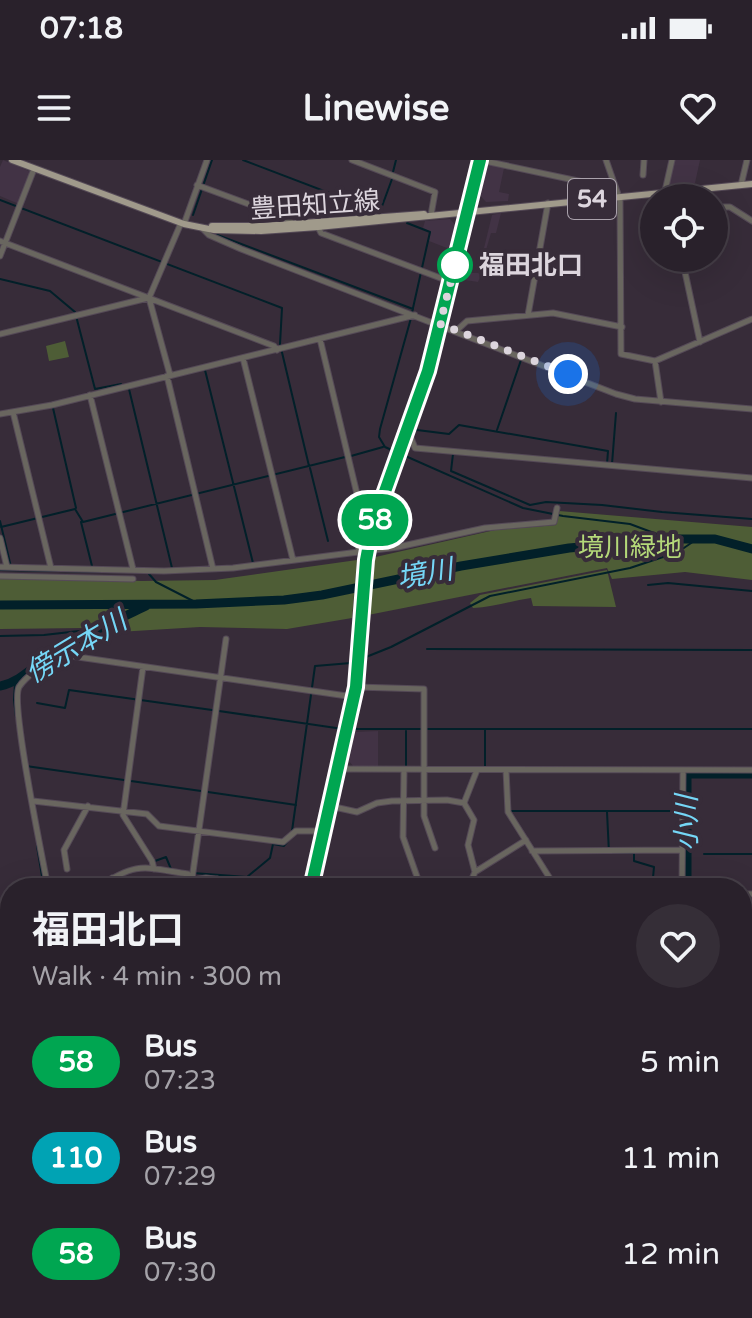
<!DOCTYPE html>
<meta charset="utf-8">
<style>
body{margin:0;font-family:"Varela Round","Noto Sans JP",sans-serif;background:#352e37;color:#f1f3f6;height:100vh;display:flex;flex-direction:column;font-size:30px;white-space:nowrap}
*{box-sizing:border-box;margin:0}
p{font-size:26px;color:#a5a3a9}
.icon{flex:none;width:44px;height:44px;fill:none;stroke:currentColor;stroke-width:2;stroke-linecap:round;stroke-linejoin:round}
.map{position:relative;flex:1;overflow:hidden}
.side{position:absolute;left:0px;top:718px;width:752px;height:440px;display:flex;flex-direction:column;background:#29212b;border-radius:32px 32px 0 0;box-shadow:0 8px 32px #0002,0 0 0 2px #453e47}
.side>*{flex:none}
.badge{padding:0 16px;border-radius:26px;font-size:28px;line-height:52px}
.fabs{position:absolute;left:640px;top:24px;display:grid;gap:16px}
.fabs a{display:grid;place-items:center;width:88px;height:88px;border-radius:50%;background:#29212b;box-shadow:0 8px 32px #0002,0 0 0 2px #453e47;font-size:40px}
.you{position:absolute;width:40px;height:40px;margin:-20px;border:6px solid #fff;border-radius:50%;background:#1a73e8;box-shadow:0 0 0 12px #1a73e833}
.map>.badge{position:absolute;translate:-50% -50%;box-shadow:0 0 0 4px #fff}
.round{display:grid;place-items:center;flex:none;width:84px;height:84px;border-radius:42px;background:#352e37}
.summary{display:flex;align-items:center;justify-content:space-between;height:136px;padding:0 32px}
h1{font-size:38px;font-weight:700;line-height:60px}
ul{padding:0;list-style:none}
li{display:flex;align-items:center;gap:24px;height:96px;padding:0 32px}
li div{flex:1}
li b{display:block;font-size:30px}
li em{font-style:normal}
li .badge{min-width:88px;font-weight:700;text-align:center}
.status{display:flex;justify-content:space-between;align-items:center;height:56px;padding:0 40px;background:#29212b;direction:ltr}
.status svg{height:22px;fill:currentColor}
header{display:flex;justify-content:space-between;align-items:center;height:104px;padding:0 32px;background:#29212b;font-size:36px;font-weight:700}
.map>svg:first-child{display:block}
</style>
<div class="status"><b>07:18</b><svg viewBox="0 0 49 12"><path d="M0 12V9h3v3zM5 12V6h3v6zM10 12V3h3v9zM15 12V0h3v12zM26 1h20v11H26zM47 4h2v5h-2z"/></svg></div>
<header><svg class="icon" aria-label="menu" viewBox="0 0 24 24"><path d="M4 6h16M4 12h16M4 18h16"/></svg>Linewise<svg class="icon" aria-label="heart" viewBox="0 0 24 24"><path d="M12 20l-8-8c-3-5 5-10 8-4 3-6 11-1 8 4z"/></svg></header>
<div class="map">
<svg width="752" height="1158" viewBox="0 0 752 1158">
<rect width="100%" height="100%" fill="#372c39"/>
<path fill="#423345" d="M 3,0 L 31,12 L 19,44 L 0,36 L 0,7 Z
M 674,0 L 700,0 L 695,23 L 669,25 Z
M 485,4 L 504,8 L 499,32 L 509,34 L 508,41 L 486,42 L 478,33 Z
M 501,53 L 496,73 L 491,73 L 483,100 L 492,106 L 490,116 L 481,115 L 478,122 L 459,119 L 461,108 L 468,109 L 468,113 L 478,113 L 492,55 Z
M 450,59 L 458,68 L 452,90 L 429,81 L 431,72 L 423,68 L 425,61 Z
M 378,571 L 378,606 L 353,606 L 349,601 L 355,572 Z
M 10,1001 L 10,1120 L 0,1128 L 0,1005 Z"/>
<path fill="#4e5d36" d="M 65,181 L 69,197 L 49,201 L 46,186 Z
M 559,351 L 752,367 L 752,420 L 685,412 L 612,419 L 607,408 L 368,455 L 371,398 L 495,370 L 556,365 Z
M 357,400 L 352,458 L 287,469 L 200,467 L 118,472 L 84,468 L 0,469 L 0,415 L 141,421 L 215,420 Z
M 607,410 L 616,447 L 533,446 L 531,438 C 511,441 493,447 473,448 L 470,443 L 480,435 Z
M 10,813 L 10,877 L 0,879 L 0,815 Z
M 748,1048 L 752,1049 L 752,1087 L 742,1087 L 742,1069 Z
M 17,1148 L 56,1148 L 54,1158 L 17,1158 Z
M 400,1148 L 546,1148 L 522,1158 L 405,1158 Z
M 602,1148 L 633,1148 L 633,1158 L 603,1158 Z"/>
<path fill="#022029" d="M 10,907 L 10,966 L 0,972 L 0,914 Z"/>
<g fill="none" stroke-linecap="round" stroke-linejoin="round">
<path stroke="#022029" stroke-width="2" d="M 243,0 L 374,50
M 393,12 L 396,0
M 0,40 L 282,148 L 280,184 L 309,306
M 381,49 L 392,19
M 193,55 L 212,0
M 407,63 L 430,72 L 413,148
M 215,74 L 413,149 L 412,152
M 0,119 L 50,131 L 75,152 L 95,229 L 121,224
M 411,158 L 380,269 L 379,277 L 385,287 L 523,348 L 563,356 L 630,364 L 670,379
M 205,210 L 253,403
M 129,229 L 172,408
M 53,248 L 76,348
M 417,270 L 449,274 L 459,265 L 608,291 L 607,304
M 497,270 L 521,200
M 453,294 L 451,311 L 530,345 L 546,342 L 602,345 L 662,352 L 752,359
M 351,296 L 383,287
M 612,304 L 616,253
M 310,308 L 328,381
M 0,361 L 11,407
M 81,362 L 92,406
M 1,367 L 75,349 L 83,362 L 345,297
M 0,410 L 115,412
M 149,414 L 156,422 L 199,444
M 648,425 L 668,423 L 752,431
M 0,476 L 44,475 L 88,470 L 91,473
M 427,489 L 752,490
M 15,523 L 14,540 L 16,557
M 37,543 L 65,548 L 69,530 L 212,550
M 219,551 L 343,569
M 349,569 L 752,569
M 485,569 L 485,607
M 26,606 L 201,631
M 406,606 L 406,571
M 208,632 L 296,645
M 511,651 L 687,651
M 607,652 L 609,693 L 634,693 L 634,701 L 654,707 L 652,728
M 292,671 L 315,506 L 351,503 L 391,487 L 490,436 L 630,408 L 678,392 L 697,379
M 37,686 L 44,728
M 704,694 L 752,694
M 155,701 L 166,697 L 171,709
M 193,713 L 247,717 L 270,698 L 273,684 L 284,686 L 288,681
M 742,780 L 752,785
M 349,1148 L 364,1158
M 601,1148 L 602,1158
M 251,1158 L 254,1148"/>
<path stroke="#022029" stroke-width="9" d="M 0,445 L 196,444 L 284,440 L 322,435 L 461,406 L 569,388 L 670,379 L 715,379 L 752,389
M 0,526 C 21,522 34,505 52,494 C 82,476 115,461 146,446
M 687,728 L 687,614 L 752,614"/>
<defs>
<path id="minor" d="M 352,0 L 435,32 L 431,55
M 480,0 L 616,29
M 606,0 L 620,40 L 621,194 L 655,201 L 752,159
M 643,15 L 644,0
M 197,25 L 286,58 L 292,63
M 741,25 L 747,0
M 665,31 L 672,0
M 714,47 L 730,47 L 752,61
M 184,64 L 207,0
M 318,67 L 321,73 L 451,122
M 202,68 L 209,75 L 241,89 L 616,234 L 635,239 L 752,249
M 0,81 L 274,186 L 277,190
M 0,96 L 34,9
M 682,98 L 700,182
M 528,155 L 548,43
M 456,171 L 467,161 L 553,153 L 622,167
M 0,174 L 148,138
M 320,179 L 362,355 L 363,365 L 358,392
M 243,198 L 293,400
M 655,201 L 661,242
M 170,215 L 149,138 L 181,63
M 167,216 L 213,409
M 90,235 L 133,409
M 13,252 L 51,408
M 0,254 L 52,245 L 415,155
M 406,275 L 411,278 L 415,288 L 752,318
M 0,378 L 7,407
M 0,407 L 164,411 L 233,408 L 398,387 L 485,368 L 554,362 L 557,348
M 0,416 L 133,419
M 143,507 L 123,655 L 152,701 L 154,709
M 356,527 L 424,529 L 424,656 L 435,688
M 338,609 L 752,610
M 404,610 L 403,677 L 421,728
M 506,610 L 508,652 L 556,728
M 33,641 L 147,654 L 159,666 L 283,682 L 296,671 L 324,671
M 464,643 L 477,610
M 330,646 L 357,652 L 377,643 L 392,641 L 447,640 L 464,643 L 474,660 L 468,685 L 475,712
M 532,691 L 682,690
M 67,709 L 64,690 L 88,646
M 112,718 L 119,728
M 217,719 L 220,728
M 48,728 C 43,699 10,544 19,527 C 28,513 49,502 64,495 L 354,537
M 97,728 C 137,701 143,707 188,714 L 190,718
M 140,728 L 206,718 L 296,728
M 194,728 L 192,719 L 226,479
M 468,728 L 475,712 L 526,680
M 682,728 L 683,610
M 742,734 L 752,734
M 0,753 L 10,751
M 742,773 L 752,779
M 742,851 L 752,842
M 742,858 L 752,868
M 0,881 L 10,879
M 0,899 L 10,890
M 742,917 L 752,927
M 742,968 L 752,954
M 0,981 L 10,990
M 0,1003 L 10,998
M 742,1012 L 752,1013
M 742,1060 L 752,1032
M 742,1103 L 752,1103
M 0,1130 L 10,1123
M 15,1148 L 15,1158
M 354,1148 L 368,1158
M 635,1148 L 635,1158
M 677,1148 L 677,1158
M 740,1148 L 740,1158
M 57,1158 L 59,1148
M 92,1158 L 95,1148
M 129,1158 L 131,1148
M 227,1158 L 244,1148
M 282,1158 L 283,1148"/>
<path id="major" d="M 12,0 L 184,64 L 214,70 L 261,71 L 318,67 L 752,24
M 212,66 L 263,66 L 424,54
M 311,728 L 356,527 L 366,400 L 372,368 L 428,211 L 480,0
M 321,1158 L 322,1148"/>
</defs>
<use href="#minor" stroke="#554a57" stroke-width="7"/>
<use href="#major" stroke="#554a57" stroke-width="8"/>
<use href="#minor" stroke="#69665f" stroke-width="5"/>
<use href="#major" stroke="#a09a8b" stroke-width="6"/>
</g>
<g fill="none" stroke-linecap="round" stroke-linejoin="round">
<defs>
<path id="line" d="M 311,728 L 356,527 L 366,400 L 372,368 L 428,211 L 480,0"/>
</defs>
<use href="#line" stroke="#fff" stroke-width="18"/>
<use href="#line" stroke="#00a651" stroke-width="12"/>
<path stroke="#dcd5dd" stroke-width="8" stroke-dasharray="0 14.4" d="M 455,105 L 458,93 L 440,164 L 568,214"/>
</g>
<circle fill="#fff" stroke="#00a651" stroke-width="4" cx="455" cy="105" r="16"/>
<g text-anchor="middle" dominant-baseline="central" stroke-width="8" stroke-linejoin="round" paint-order="stroke">
<rect fill="#372c39" stroke="#aaa2ac" stroke-width="2" x="568" y="19" width="48" height="40" rx="6"/>
<g font-size="24" font-weight="bold" fill="#dcd5dd">
<text x="592" y="39">54</text>
</g>
<g font-size="26" fill="#dcd5dd" stroke="#372c39">
<text transform="translate(315 45) rotate(-4)">豊田知立線</text>
</g>
<g font-size="26" font-weight="bold" fill="#dcd5dd" stroke="#372c39" text-anchor="start">
<text x="479" y="105">福田北口</text>
</g>
<g font-size="26" fill="#b4d879" stroke="#372c39">
<text x="630" y="387">境川緑地</text>
</g>
<g font-size="28" font-style="italic" fill="#75d7f7" stroke="#372c39">
<text transform="translate(425 414) rotate(-10)">境川</text>
<text transform="translate(76 487) rotate(-31)">傍示本川</text>
<text transform="translate(687 663) rotate(-90)">小川</text>
</g>
</g>
</svg>
<div class="fabs">
<a><svg class="icon" aria-label="locate" viewBox="0 0 24 24"><circle cx="12" cy="12" r="6"/><path d="M12 2v4M12 18v4M2 12h4M18 12h4"/></svg></a>
</div>
<div class="you" style="left:568px;top:214px"></div>
<b class="badge" style="left:375px;top:360px;background:#00a651;color:#fff">58</b>
<section class="side">
<div class="summary"><div><h1>福田北口</h1><p>Walk · 4 min · 300 m</p></div><a class="round"><svg class="icon" aria-label="heart" viewBox="0 0 24 24"><path d="M12 20l-8-8c-3-5 5-10 8-4 3-6 11-1 8 4z"/></svg></a></div>
<ul>
<li><span class="badge" style="background:#00a651;color:#fff">58</span><div><b>Bus</b><p>07:23</p></div><em>5 min</em></li>
<li><span class="badge" style="background:#00a3b4;color:#fff">110</span><div><b>Bus</b><p>07:29</p></div><em>11 min</em></li>
<li><span class="badge" style="background:#00a651;color:#fff">58</span><div><b>Bus</b><p>07:30</p></div><em>12 min</em></li>
</ul>
</section>
</div>
